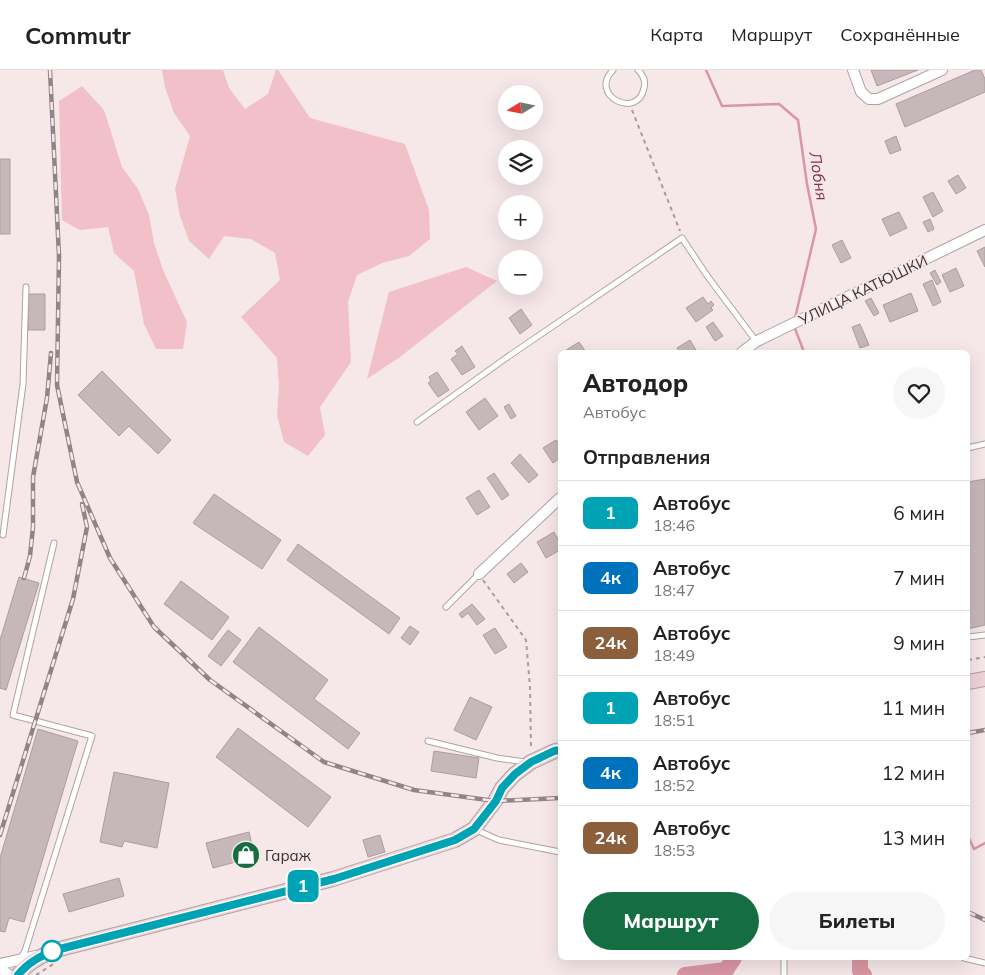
<!DOCTYPE html>
<html lang="ru">
<meta charset="utf-8">
<style>
body{margin:0;font-family:Mulish,sans-serif;background:#f6f6f6;color:#222;height:100vh;display:flex;flex-direction:column;font-size:19px;white-space:nowrap}
*{box-sizing:border-box;margin:0}
p{font-size:16px;color:#767676}
.icon{flex:none;width:28px;height:28px;fill:none;stroke:currentColor;stroke-width:2;stroke-linecap:round;stroke-linejoin:round}
.map{position:relative;flex:1;overflow:hidden}
.drawer{position:absolute;left:558px;top:280px;width:412px;height:610px;display:flex;flex-direction:column;background:#fff;border-radius:8px;box-shadow:0 5px 20px #0002}
.drawer>*{flex:none}
.badge{padding:0 10px;border-radius:8px;font-size:18px;line-height:32px}
.needle{width:32px;rotate:260deg}
.controls{position:absolute;left:498px;top:15px;display:grid;gap:10px}
.controls a{display:grid;place-items:center;width:45px;height:45px;border-radius:50%;background:#fff;box-shadow:0 5px 20px #0002;font-size:25px}
.map>.badge{position:absolute;translate:-50% -50%;box-shadow:0 0 0 2px #fff}
h2{padding:0 25px;font-size:19px;line-height:45px}
.round{display:grid;place-items:center;flex:none;width:52px;height:52px;border-radius:26px;background:#f6f6f6}
.head{display:flex;align-items:center;justify-content:space-between;height:85px;padding:0 25px}
h1{font-size:24px;font-weight:800;line-height:38px}
.cta{display:flex;gap:10px;margin-top:auto;padding:10px 25px}
.cta a{flex:1;height:58px;border-radius:30px;background:#146e42;color:#fff;font-size:20px;font-weight:800;line-height:58px;text-align:center}
.cta a+a{background:#f6f6f6;color:#222}
ul{padding:0;list-style:none}
li{display:flex;align-items:center;gap:15px;height:65px;padding:0 25px;border-top:1px solid #e0e0e0}
li div{flex:1}
li b{display:block;font-size:19px}
li em{font-style:normal}
li .badge{min-width:55px;font-weight:700;text-align:center}
header{display:flex;align-items:center;gap:30px;box-sizing:border-box;height:70px;padding:0 25px;background:#fff;border-bottom:1px solid #e0e0e0}
header strong{font-size:24px}
nav{display:flex;gap:28px;margin-inline-start:auto;font-size:18px}
.map>svg:first-child{display:block}
</style>
<header>
<strong>Commutr</strong>
<nav><a>Карта</a><a>Маршрут</a><a>Сохранённые</a></nav>
</header>
<div class="map">
<svg width="985" height="905" viewBox="0 0 985 905">
<rect width="100%" height="100%" fill="#f6e7e9"/>
<path fill="#f2c0c9" d="M 162,0 L 223,0 L 229,18 L 245,39 L 268,24 L 276,0 L 278,0 L 310,48 L 405,74 L 429,140 L 430,169 L 409,186 L 382,193 L 357,205 L 348,232 L 351,292 L 320,337 L 325,365 L 308,386 L 284,372 L 277,345 L 279,316 L 277,288 L 241,247 L 280,210 L 275,183 L 251,169 L 224,166 L 209,189 L 189,171 L 180,146 L 175,119 L 190,66 L 174,43 L 165,17 Z
M 82,16 L 104,40 L 122,97 L 138,119 L 149,145 L 154,173 L 163,200 L 187,252 L 183,279 L 156,279 L 144,254 L 134,201 L 114,183 L 108,157 L 80,160 L 62,150 L 59,31 Z
M 466,197 L 497,211 L 400,287 L 367,309 L 389,222 Z"/>
<g fill="none" stroke-linecap="round" stroke-linejoin="round">
<path stroke="#da96a4" stroke-width="2.5" d="M 706,0 L 722,36 L 779,34 L 798,50 L 807,114 L 816,159 L 795,248
M 794,256 L 804,282
M 968,766 L 974,779 L 985,773"/>
<path stroke="#da96a4" stroke-width="16" d="M 860,888 L 860,901 L 864,905
M 685,905 L 726,900 L 734,888"/>
</g>
<path fill="#c6b7ba" stroke="#ab9da0" d="M 871,0 L 918,0 L 877,16 Z
M 975,0 L 981,0 L 985,9 L 985,22 L 905,57 L 896,34 Z
M 896,66 L 901,80 L 890,84 L 885,71 Z
M 0,89 L 10,89 L 10,164 L 0,164 Z
M 958,105 L 966,118 L 956,124 L 948,111 Z
M 933,122 L 943,141 L 933,147 L 923,127 Z
M 899,142 L 907,158 L 890,166 L 882,149 Z
M 930,149 L 934,159 L 928,162 L 923,152 Z
M 842,170 L 851,188 L 841,193 L 832,175 Z
M 985,177 L 985,197 L 977,181 Z
M 956,198 L 964,216 L 950,222 L 942,205 Z
M 935,200 L 941,212 L 937,215 L 930,203 Z
M 932,210 L 941,232 L 933,236 L 923,214 Z
M 911,223 L 918,241 L 890,252 L 883,235 Z
M 28,224 L 45,224 L 45,260 L 28,260 Z
M 703,227 L 708,234 L 711,231 L 714,235 L 711,238 L 713,240 L 696,252 L 686,238 Z
M 871,228 L 879,243 L 874,246 L 865,231 Z
M 521,239 L 532,255 L 520,264 L 509,248 Z
M 713,252 L 723,266 L 715,271 L 706,257 Z
M 860,254 L 869,275 L 860,278 L 852,257 Z
M 690,270 L 697,282 L 680,282 L 677,278 Z
M 579,272 L 586,282 L 563,282 Z
M 462,276 L 475,297 L 462,305 L 451,289 L 458,284 L 455,281 Z
M 102,301 L 171,370 L 158,384 L 129,356 L 119,366 L 78,325 Z
M 437,302 L 449,320 L 438,327 L 428,313 L 431,311 L 429,307 Z
M 485,328 L 498,346 L 479,360 L 466,342 Z
M 509,334 L 516,346 L 511,349 L 504,337 Z
M 556,370 L 560,376 L 560,388 L 553,393 L 543,378 Z
M 520,384 L 538,405 L 529,413 L 511,393 Z
M 494,403 L 509,425 L 502,430 L 487,408 Z
M 985,409 L 985,555 L 968,559 L 968,412 Z
M 479,420 L 490,437 L 477,445 L 466,428 Z
M 214,424 L 281,470 L 262,499 L 193,453 Z
M 554,462 L 560,473 L 560,480 L 546,488 L 537,472 Z
M 298,474 L 400,548 L 389,564 L 287,490 Z
M 521,493 L 528,502 L 514,513 L 507,504 Z
M 19,507 L 39,513 L 6,620 L 0,618 L 0,570 Z
M 181,511 L 229,547 L 212,570 L 164,534 Z
M 472,534 L 485,549 L 477,555 L 468,543 L 462,548 L 459,544 Z
M 410,556 L 419,562 L 410,575 L 401,568 Z
M 259,557 L 328,610 L 314,629 L 360,663 L 348,679 L 233,592 Z
M 495,558 L 507,577 L 495,584 L 483,565 Z
M 228,560 L 241,570 L 221,596 L 208,586 Z
M 470,627 L 492,637 L 476,670 L 454,660 Z
M 238,658 L 331,727 L 308,757 L 216,687 Z
M 38,659 L 78,671 L 24,852 L 9,848 L 5,862 L 0,861 L 0,788 Z
M 434,681 L 479,688 L 476,708 L 431,701 Z
M 114,702 L 169,713 L 157,778 L 124,771 L 122,777 L 100,772 Z
M 249,762 L 255,787 L 213,798 L 206,773 Z
M 380,765 L 385,782 L 368,787 L 363,770 Z
M 119,808 L 124,826 L 69,842 L 63,824 Z"/>
<g fill="none" stroke-linecap="round" stroke-linejoin="round">
<defs>
<path id="lane" d="M 613,0 C 588,26 638,50 644,18 C 646,11 643,5 638,0
M 417,352 L 506,288 L 682,168 L 708,207 L 756,271
M 968,378 L 985,374
M 3,465 L 23,314 L 26,217
M 446,537 L 479,504
M 968,567 L 985,565
M 428,671 L 497,688 L 525,692
M 474,759 L 499,770 L 560,782
M 784,888 L 784,905
M 964,888 L 985,893
M 20,890 L 25,881 L 92,666 L 13,645 L 54,473"/>
<path id="street" d="M 853,0 L 861,22 L 869,29 L 878,29 L 942,0
M 742,282 L 757,271 L 985,160
M 479,504 L 560,428
M 0,894 L 36,886
M 0,898 L 9,905"/>
<path id="secondary" d="M 968,612 L 985,609
M 18,905 C 29,891 43,884 60,879 L 333,809 L 455,770 L 474,759 L 495,731 L 502,718 L 515,704 L 531,692 L 555,681 L 560,680"/>
</defs>
<use href="#lane" stroke="#b0a2a4" stroke-width="7"/>
<use href="#street" stroke="#b0a2a4" stroke-width="12"/>
<use href="#secondary" stroke="#b0a2a4" stroke-width="16"/>
<path stroke="#a79c9d" stroke-width="2" stroke-dasharray="4 4" stroke-linecap="butt" d="M 632,40 L 680,161
M 483,510 L 526,570 L 530,617 L 531,679
M 968,590 L 985,587
M 36,905 L 55,893"/>
<use href="#lane" stroke="#fff" stroke-width="5"/>
<use href="#street" stroke="#fff" stroke-width="10"/>
<use href="#secondary" stroke="#f0d2da" stroke-width="14"/>
<defs>
<path id="rail" d="M 50,0 L 59,186 L 57,315 L 77,412 L 110,488 L 154,557 L 210,610 L 324,692 L 414,720 L 495,731 L 560,728
M 24,508 L 30,486 L 33,457 L 33,407 L 47,328 L 51,283
M 968,663 L 985,660
M 0,765 L 73,529 L 87,457 L 82,434
M 968,842 L 985,850"/>
</defs>
<use href="#rail" stroke="#8f8586" stroke-width="4.5"/>
<use href="#rail" stroke="#f6e7e9" stroke-width="2.5" stroke-dasharray="8" stroke-linecap="butt"/>
</g>
<g fill="none" stroke-linecap="round" stroke-linejoin="round">
<defs>
<path id="line" d="M 18,905 C 29,891 43,884 60,879 L 334,809 L 455,770 L 474,759 L 496,731 L 502,718 L 515,704 L 531,692 L 554,681 L 560,680"/>
</defs>
<use href="#line" stroke="#fff" stroke-width="11"/>
<use href="#line" stroke="#00a3b4" stroke-width="8"/>
</g>
<defs>
<symbol id="shop-disc" viewBox="-11 -11 22 22"><circle r="9.5" fill="#146e42" stroke="#f6e7e9"/><path d="M-5-2.5h2.3a2.7 3.5 0 0 1 5.4 0H5L5.5 6h-11ZM-1.5-2.5h3a1.5 2.3 0 0 0-3 0Z" fill="#fff"/></symbol>
</defs>
<g fill-rule="evenodd">
<use href="#shop-disc" x="230" y="769" width="32" height="32"/>
</g>
<circle fill="#fff" stroke="#00a3b4" stroke-width="2.5" cx="52" cy="881" r="10"/>
<g text-anchor="middle" dominant-baseline="central" stroke-width="4" stroke-linejoin="round" paint-order="stroke">
<g font-size="15" fill="#373132" stroke="#f6e7e9">
<text transform="translate(863 220) rotate(-26)">УЛИЦА КАТЮШКИ</text>
</g>
<g font-size="15" fill="#373132" stroke="#f6e7e9" text-anchor="start">
<text x="265" y="785">Гараж</text>
</g>
<g font-size="16" font-style="italic" fill="#813047" stroke="#f6e7e9">
<text transform="translate(819 106) rotate(81)">Лобня</text>
</g>
</g>
</svg>
<div class="controls">
<a><svg class="needle" viewBox="-14 -14 28 28"><path d="M0-13l5 13h-10z" fill="#e53935"/><path d="M0 13l5-13h-10z" fill="#767676"/></svg></a>
<a><svg class="icon" aria-label="layers" viewBox="0 0 24 24"><path d="M12 4l9 5-9 5-9-5zM3 14l9 5 9-5"/></svg></a>
<a>+</a>
<a>−</a>
</div>
<b class="badge" style="left:303px;top:816px;background:#00a3b4;color:#fff">1</b>
<section class="drawer">
<div class="head"><div><h1>Автодор</h1><p>Автобус</p></div><a class="round"><svg class="icon" aria-label="heart" viewBox="0 0 24 24"><path d="M12 20l-8-8c-3-5 5-10 8-4 3-6 11-1 8 4z"/></svg></a></div>
<h2>Отправления</h2>
<ul>
<li><span class="badge" style="background:#00a3b4;color:#fff">1</span><div><b>Автобус</b><p>18:46</p></div><em>6 мин</em></li>
<li><span class="badge" style="background:#0072bc;color:#fff">4к</span><div><b>Автобус</b><p>18:47</p></div><em>7 мин</em></li>
<li><span class="badge" style="background:#8b5e3c;color:#fff">24к</span><div><b>Автобус</b><p>18:49</p></div><em>9 мин</em></li>
<li><span class="badge" style="background:#00a3b4;color:#fff">1</span><div><b>Автобус</b><p>18:51</p></div><em>11 мин</em></li>
<li><span class="badge" style="background:#0072bc;color:#fff">4к</span><div><b>Автобус</b><p>18:52</p></div><em>12 мин</em></li>
<li><span class="badge" style="background:#8b5e3c;color:#fff">24к</span><div><b>Автобус</b><p>18:53</p></div><em>13 мин</em></li>
</ul>
<div class="cta"><a>Маршрут</a><a>Билеты</a></div>
</section>
</div>
